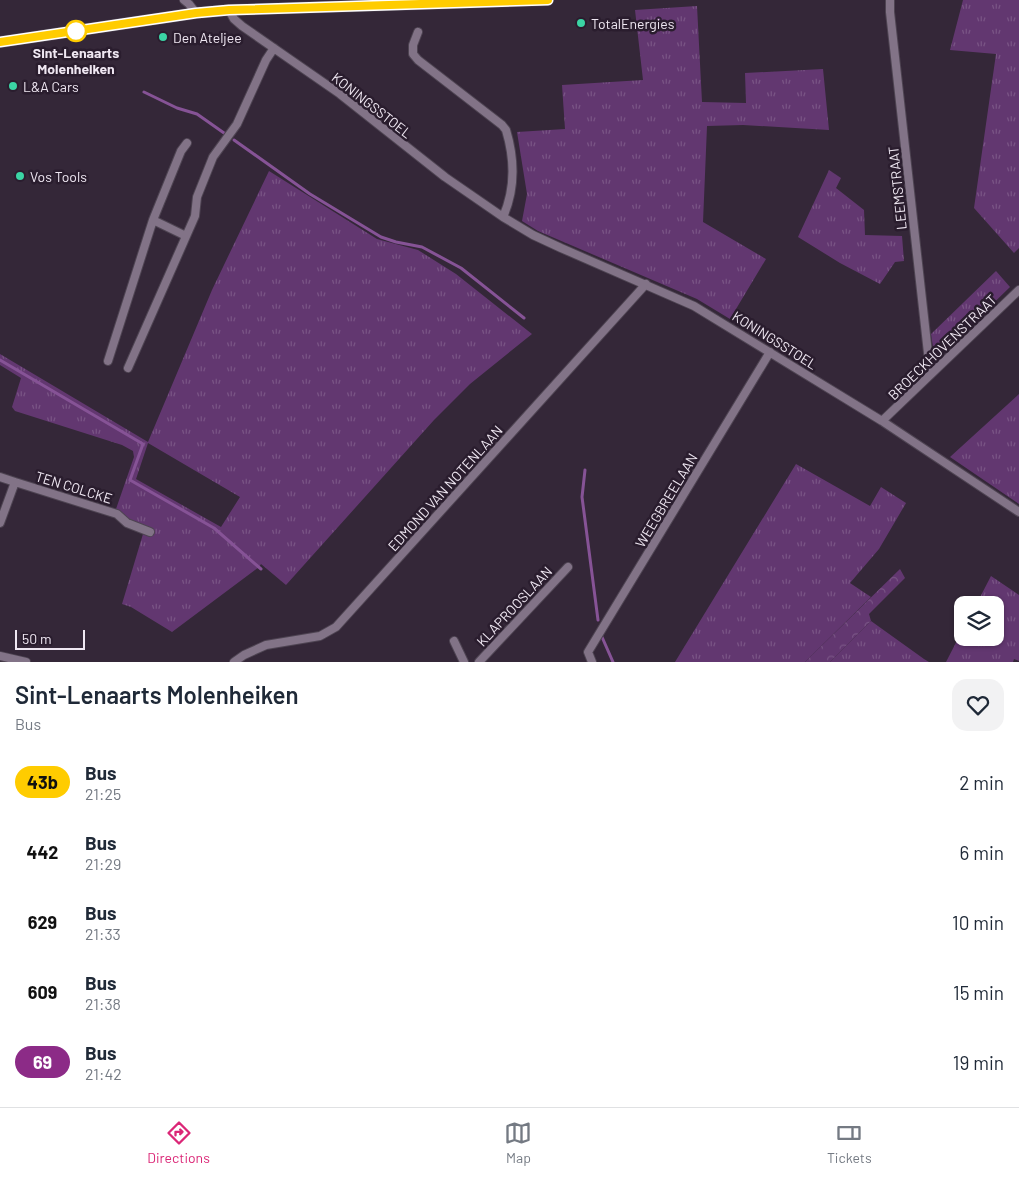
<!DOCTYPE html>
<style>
body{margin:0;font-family:Barlow,sans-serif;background:#f2f2f3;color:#1f2937;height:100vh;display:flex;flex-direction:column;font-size:19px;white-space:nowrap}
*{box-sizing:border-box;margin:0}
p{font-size:16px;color:#747a83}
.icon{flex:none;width:28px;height:28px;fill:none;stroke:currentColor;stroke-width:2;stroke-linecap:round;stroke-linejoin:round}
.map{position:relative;height:662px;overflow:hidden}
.side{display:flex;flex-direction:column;background:#fff;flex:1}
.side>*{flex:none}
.badge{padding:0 10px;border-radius:16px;font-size:18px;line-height:32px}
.controls{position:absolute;left:954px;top:596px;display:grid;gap:10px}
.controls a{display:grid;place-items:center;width:50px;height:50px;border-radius:10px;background:#fff;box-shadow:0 1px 4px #0004;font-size:25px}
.scale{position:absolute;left:15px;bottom:12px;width:70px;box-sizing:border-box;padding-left:5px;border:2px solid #efe7f2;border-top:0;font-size:14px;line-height:18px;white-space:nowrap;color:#efe7f2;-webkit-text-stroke:4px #2a1d2e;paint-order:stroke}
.map>.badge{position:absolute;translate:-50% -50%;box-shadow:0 0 0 2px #fff}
.round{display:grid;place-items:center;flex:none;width:52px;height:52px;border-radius:15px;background:#f2f2f3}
.headline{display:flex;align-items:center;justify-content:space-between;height:85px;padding:0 15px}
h1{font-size:24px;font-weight:600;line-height:38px}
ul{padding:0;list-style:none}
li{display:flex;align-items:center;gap:15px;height:70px;padding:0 15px}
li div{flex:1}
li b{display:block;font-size:19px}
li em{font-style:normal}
li .badge{min-width:55px;font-weight:700;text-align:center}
.tabs{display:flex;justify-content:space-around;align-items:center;height:70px;border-top:1px solid #e0e1e3;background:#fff;font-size:14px;color:#747a83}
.tabs a{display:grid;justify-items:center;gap:2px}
.tabs .current{color:#db2777}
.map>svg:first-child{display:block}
</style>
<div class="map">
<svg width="1019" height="662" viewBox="0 0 1019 662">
<defs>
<pattern id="grass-tufts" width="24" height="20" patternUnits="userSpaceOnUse" patternTransform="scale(1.25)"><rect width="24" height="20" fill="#623770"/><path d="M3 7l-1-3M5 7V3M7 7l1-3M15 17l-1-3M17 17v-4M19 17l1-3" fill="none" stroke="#795485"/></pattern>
<pattern id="forest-crowns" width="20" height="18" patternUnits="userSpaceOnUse" patternTransform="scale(1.25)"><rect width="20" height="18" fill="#623770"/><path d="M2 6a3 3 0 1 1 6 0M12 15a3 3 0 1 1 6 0" fill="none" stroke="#795485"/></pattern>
</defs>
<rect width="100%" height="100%" fill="#342738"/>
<path fill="url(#grass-tufts)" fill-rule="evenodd" d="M 963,0 L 1019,0 L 1019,248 L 1014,253 L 974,208 L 996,54 L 950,50 Z
M 697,6 L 702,102 L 746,103 L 745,73 L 823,69 L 829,130 L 743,125 L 707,126 L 703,222 L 766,259 L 730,319 L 697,299 L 538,231 L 522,221 L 527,194 L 517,132 L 565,129 L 562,85 L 643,80 L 635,10 Z
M 829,170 L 841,178 L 836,188 L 864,210 L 865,235 L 902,236 L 904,261 L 895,262 L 880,284 L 840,263 L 798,237 Z
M 269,171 L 377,239 L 418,250 L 456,274 L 532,334 L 470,384 L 434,420 L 286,585 L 261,564 L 259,567 L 172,632 L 131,607 L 122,604 L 143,534 L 151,537 L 153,529 L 134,523 L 116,509 L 134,457 L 133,451 L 122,445 L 15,411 L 12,407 L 21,378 L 0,365 L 0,354 L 148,442 L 212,290 ZM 148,443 L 240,497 L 221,527 L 136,479 Z
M 996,271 L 1010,287 L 935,360 L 931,334 Z
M 1019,394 L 1019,504 L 950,457 Z
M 796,464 L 870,506 L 881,487 L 906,503 L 879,549 L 850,583 L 871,597 L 805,662 L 675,662 Z
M 991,576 L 1019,595 L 1019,661 L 1014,659 L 1013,662 L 946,662 L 962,631 L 962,638 L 995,638 L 995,605 L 976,605 Z
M 871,621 L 924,659 L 929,662 L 830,662 Z"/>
<path fill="url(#forest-crowns)" d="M 900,569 L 905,578 L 869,614 L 871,621 L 830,662 L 805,662 Z"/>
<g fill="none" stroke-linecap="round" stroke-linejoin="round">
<path stroke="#865396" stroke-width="3" d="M 144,92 L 177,108 L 197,114 L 224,133
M 234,140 L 310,194 L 381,237 L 396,242 L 422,247 L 461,268 L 524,318
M 0,360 L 143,444 L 130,480 L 214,528 L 261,569
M 585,470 L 582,497 L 598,620
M 602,637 L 613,662"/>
<defs>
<path id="street" d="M 184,0 L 189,4 L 196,13
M 890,0 L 890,12 L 929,362 L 933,372
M 229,10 L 234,19 L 242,26 L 340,94 L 445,177 L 503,217 L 533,235 L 561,248 L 694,306 L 882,421 L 1019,512
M 418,32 L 413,45 L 413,54 L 418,60 L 502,125 L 506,130 C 515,160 515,190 503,217
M 153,220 L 186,236
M 108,361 L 153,220 L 181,151 L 187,143
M 128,368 L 195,216 L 197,197 L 213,157 L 237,124 L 266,60 L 274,48
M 882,421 L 1019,290
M 0,477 L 15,482
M 0,523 L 15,482 L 117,514 L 127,523 L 150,532
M 454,641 L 464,662
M 0,656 L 26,662
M 234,662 L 244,655 L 266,645 L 320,636 L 336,627 L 646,284
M 479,662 L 568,567
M 592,662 L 588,652 L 770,352"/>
<path id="secondary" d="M 0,42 L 196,13 L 229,10 L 548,0"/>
</defs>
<use href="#street" stroke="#4e4452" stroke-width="10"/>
<use href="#secondary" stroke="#4e4452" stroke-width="12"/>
<use href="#street" stroke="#827387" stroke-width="8"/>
<use href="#secondary" stroke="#827387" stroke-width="10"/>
</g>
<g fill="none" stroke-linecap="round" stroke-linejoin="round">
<defs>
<path id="line" d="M 0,42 L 196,13 L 229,10 L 548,0"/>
</defs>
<use href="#line" stroke="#fff" stroke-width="11"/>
<use href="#line" stroke="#fc0" stroke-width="8"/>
</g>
<g fill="#3bd4a4" stroke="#2a1d2e" stroke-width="2">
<circle cx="581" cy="23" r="5"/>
<circle cx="163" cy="37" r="5"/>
<circle cx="13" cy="86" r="5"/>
<circle cx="20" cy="176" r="5"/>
</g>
<circle fill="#fff" stroke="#fc0" stroke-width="2.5" cx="76" cy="31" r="10"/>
<g text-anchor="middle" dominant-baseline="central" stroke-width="5" stroke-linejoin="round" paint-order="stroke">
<g font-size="14" fill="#efe7f2" stroke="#2a1d2e" text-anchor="start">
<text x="591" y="23">TotalEnergies</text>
<text x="173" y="37">Den Ateljee</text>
<text x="23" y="86">L&amp;A Cars</text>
<text x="30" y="176">Vos Tools</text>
</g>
<g font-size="14" font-weight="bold" fill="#efe7f2" stroke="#2a1d2e">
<text x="76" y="52">Sint-Lenaarts<tspan x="76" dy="16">Molenheiken</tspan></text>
</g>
<g font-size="14" fill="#efe7f2" stroke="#2a1d2e">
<text transform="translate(372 105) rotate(38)">KONINGSSTOEL</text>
<text transform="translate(897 188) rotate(-96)">LEEMSTRAAT</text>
<text transform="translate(775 340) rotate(32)">KONINGSSTOEL</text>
<text transform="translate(942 347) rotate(-44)">BROECKHOVENSTRAAT</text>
<text transform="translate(74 487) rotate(17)">TEN COLCKE</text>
<text transform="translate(445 488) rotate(-48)">EDMOND VAN NOTENLAAN</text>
<text transform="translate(666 500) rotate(-59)">WEEGBREELAAN</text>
<text transform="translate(514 606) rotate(-47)">KLAPROOSLAAN</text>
</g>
</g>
</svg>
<div class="controls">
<a><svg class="icon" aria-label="layers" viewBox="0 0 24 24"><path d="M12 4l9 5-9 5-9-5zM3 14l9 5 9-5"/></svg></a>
</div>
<div class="scale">50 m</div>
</div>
<section class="side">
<div class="headline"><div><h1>Sint-Lenaarts Molenheiken</h1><p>Bus</p></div><a class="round"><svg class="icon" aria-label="heart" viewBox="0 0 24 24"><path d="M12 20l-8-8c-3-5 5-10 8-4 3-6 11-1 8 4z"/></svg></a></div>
<ul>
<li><span class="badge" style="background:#fc0;color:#111">43b</span><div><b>Bus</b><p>21:25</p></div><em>2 min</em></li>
<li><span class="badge" style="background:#fff;color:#111">442</span><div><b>Bus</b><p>21:29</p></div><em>6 min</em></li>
<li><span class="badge" style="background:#fff;color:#111">629</span><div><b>Bus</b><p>21:33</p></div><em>10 min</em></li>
<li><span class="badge" style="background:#fff;color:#111">609</span><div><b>Bus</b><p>21:38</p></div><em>15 min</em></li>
<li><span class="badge" style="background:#8c2b87;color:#fff">69</span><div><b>Bus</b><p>21:42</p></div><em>19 min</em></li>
</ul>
</section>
<nav class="tabs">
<a class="current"><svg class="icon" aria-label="directions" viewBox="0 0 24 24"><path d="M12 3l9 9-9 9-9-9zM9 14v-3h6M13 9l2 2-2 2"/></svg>Directions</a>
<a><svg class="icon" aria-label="map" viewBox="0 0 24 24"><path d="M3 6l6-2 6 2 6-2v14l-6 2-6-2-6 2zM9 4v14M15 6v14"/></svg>Map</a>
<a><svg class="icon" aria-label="tickets" viewBox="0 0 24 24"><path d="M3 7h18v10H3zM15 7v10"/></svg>Tickets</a>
</nav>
